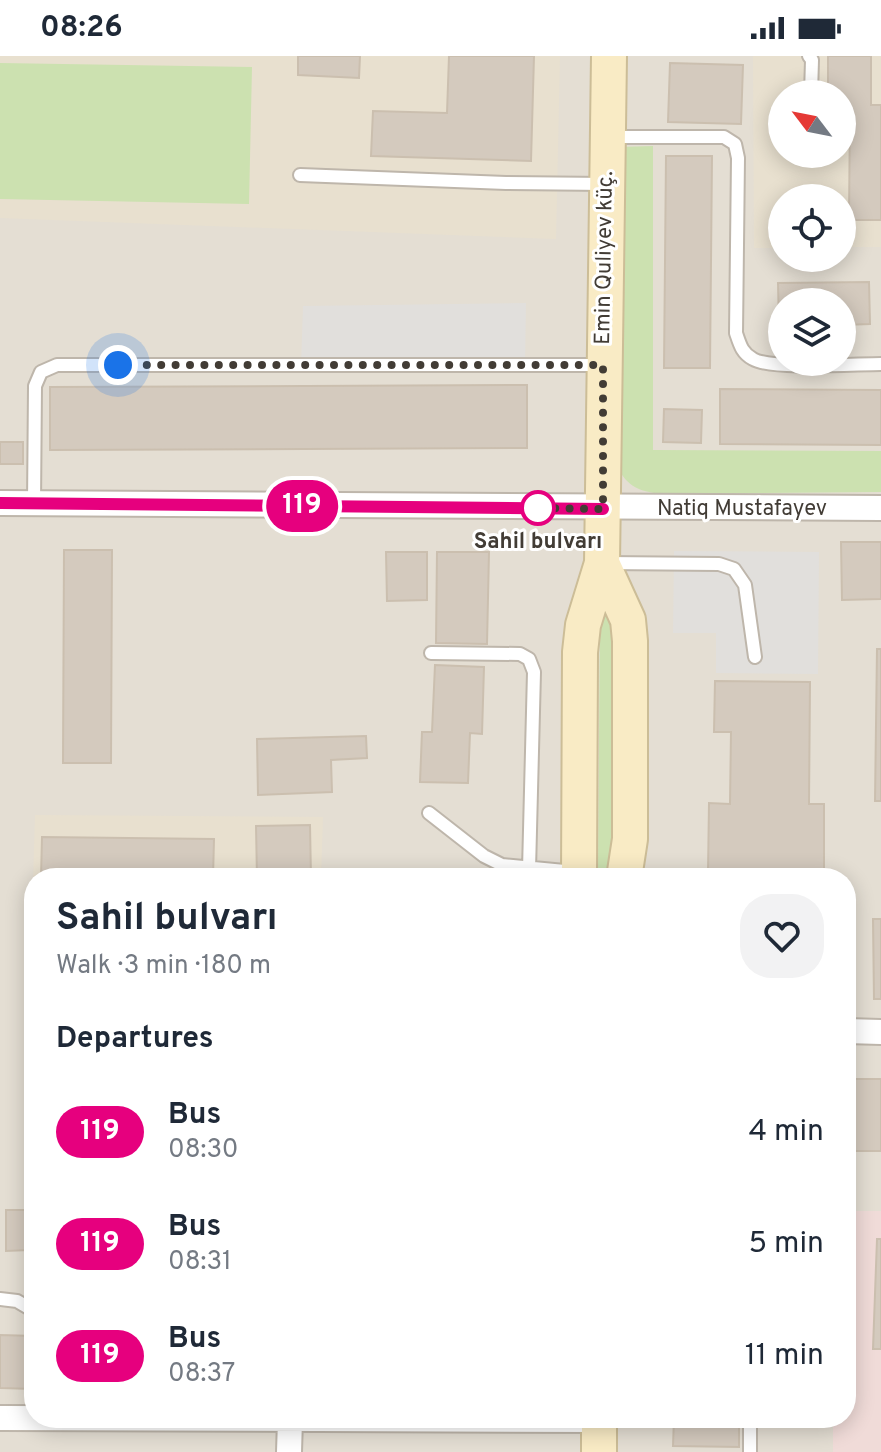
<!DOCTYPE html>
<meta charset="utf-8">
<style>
body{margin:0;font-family:Overpass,sans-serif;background:#f2f2f3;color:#1f2937;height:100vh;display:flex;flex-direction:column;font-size:30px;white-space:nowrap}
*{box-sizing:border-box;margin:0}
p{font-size:26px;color:#747a83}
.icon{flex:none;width:44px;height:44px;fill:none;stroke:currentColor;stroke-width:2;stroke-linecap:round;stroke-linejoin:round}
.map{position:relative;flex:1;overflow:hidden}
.details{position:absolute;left:24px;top:812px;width:832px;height:560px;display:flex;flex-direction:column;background:#fff;border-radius:32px;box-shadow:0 4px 20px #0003}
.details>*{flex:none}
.badge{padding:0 16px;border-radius:26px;font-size:28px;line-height:52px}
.needle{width:52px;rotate:302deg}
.tools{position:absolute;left:768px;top:24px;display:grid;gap:16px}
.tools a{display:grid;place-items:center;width:88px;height:88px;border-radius:50%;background:#fff;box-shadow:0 4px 20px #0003;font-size:40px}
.you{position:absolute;width:40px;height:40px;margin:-20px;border:6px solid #fff;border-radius:50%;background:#1a73e8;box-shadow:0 0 0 12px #1a73e833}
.map>.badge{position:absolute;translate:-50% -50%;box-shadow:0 0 0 4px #fff}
h2{padding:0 32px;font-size:30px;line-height:72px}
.round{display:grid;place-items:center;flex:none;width:84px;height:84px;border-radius:32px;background:#f2f2f3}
.summary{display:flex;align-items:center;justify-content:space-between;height:136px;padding:0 32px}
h1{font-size:38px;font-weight:700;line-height:60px}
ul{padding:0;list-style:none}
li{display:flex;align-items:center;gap:24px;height:112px;padding:0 32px}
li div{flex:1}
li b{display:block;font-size:30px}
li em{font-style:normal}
li .badge{min-width:88px;font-weight:700;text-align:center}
.status{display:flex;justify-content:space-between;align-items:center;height:56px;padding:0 40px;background:#fff;direction:ltr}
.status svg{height:22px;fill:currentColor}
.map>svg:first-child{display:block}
</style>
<div class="status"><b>08:26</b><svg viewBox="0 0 49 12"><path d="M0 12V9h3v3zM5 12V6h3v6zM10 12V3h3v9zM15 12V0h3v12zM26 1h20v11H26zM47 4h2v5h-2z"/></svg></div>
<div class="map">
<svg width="881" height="1396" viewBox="0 0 881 1396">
<rect width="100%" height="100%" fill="#f0ece4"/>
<path fill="#e4ded3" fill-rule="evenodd" d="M 0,0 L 881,0 L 881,1396 L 0,1396 ZM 782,38 L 842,38 L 842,98 L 782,98 ZM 782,142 L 842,142 L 842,202 L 782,202 ZM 782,246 L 842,246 L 842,306 L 782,306 ZM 34,822 L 846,822 L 846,1362 L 34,1362 Z"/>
<path fill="#e8e0cf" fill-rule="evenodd" d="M 0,0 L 560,0 L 556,183 L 0,162 Z
M 753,0 L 881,0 L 881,191 L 842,191 L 842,142 L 782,142 L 782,192 L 754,192 ZM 782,38 L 842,38 L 842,98 L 782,98 Z
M 35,759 L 323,761 L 321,822 L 34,822 L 34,1131 L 24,1131 Z"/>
<path fill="#f0dbd8" d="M 846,1155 L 881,1155 L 881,1396 L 833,1396 L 833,1362 L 846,1362 Z"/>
<path fill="#cce1b0" d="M 0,7 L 252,11 L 249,148 L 0,143 Z
M 653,90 L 653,394 L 881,395 L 881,436 L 660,438 C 639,435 628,431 618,412 L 619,91 Z
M 600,559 L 614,560 L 611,813 L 598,813 Z"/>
<path fill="#e1dfdc" d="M 526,247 L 525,309 L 301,309 L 303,250 Z
M 674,495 L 819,496 L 818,618 L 716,617 L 716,577 L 673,577 Z"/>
<path fill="#d4cabe" stroke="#cbbfaf" stroke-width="2" d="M 298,0 L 360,0 L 359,22 L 298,19 Z
M 449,0 L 534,0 L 531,105 L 371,100 L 373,55 L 447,57 Z
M 828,0 L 871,0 L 871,49 L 881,49 L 881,164 L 849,164 L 850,51 L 842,51 L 842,38 L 828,38 Z
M 670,7 L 743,9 L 741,68 L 668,66 Z
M 666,100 L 712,100 L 710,312 L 664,312 Z
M 869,226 L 870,268 L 842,269 L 842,246 L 782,246 L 782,270 L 779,270 L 778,227 Z
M 527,329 L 527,392 L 50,394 L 50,331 Z
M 720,333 L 881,334 L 881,389 L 720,388 Z
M 664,353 L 702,354 L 701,387 L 663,386 Z
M 0,386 L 23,386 L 23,408 L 0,408 Z
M 841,486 L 881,486 L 881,543 L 842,544 Z
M 64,494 L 112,494 L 111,707 L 63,707 Z
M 386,496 L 427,496 L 427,544 L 387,545 Z
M 437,496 L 489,496 L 487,588 L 436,587 Z
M 877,593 L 881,593 L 881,745 L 875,745 Z
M 435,609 L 484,611 L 482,678 L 470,677 L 468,727 L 420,726 L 422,676 L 432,676 Z
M 715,625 L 810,626 L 809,748 L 824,748 L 824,818 L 708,817 L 709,747 L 730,748 L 731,676 L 714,676 Z
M 366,680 L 367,702 L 331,704 L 332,736 L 258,739 L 257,683 Z
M 310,769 L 311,822 L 257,822 L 256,770 Z
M 42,781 L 214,783 L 213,822 L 41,822 Z
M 873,863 L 881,863 L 881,943 L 874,943 Z
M 850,1023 L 881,1023 L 881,1095 L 850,1095 Z
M 6,1154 L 34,1154 L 34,1228 L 29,1228 L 29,1194 L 6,1195 Z
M 877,1183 L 881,1183 L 881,1293 L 873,1293 Z
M 0,1279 L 34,1280 L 34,1333 L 0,1332 Z
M 674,1362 L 739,1362 L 739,1391 L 673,1390 Z"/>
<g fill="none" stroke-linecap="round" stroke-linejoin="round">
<defs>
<path id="lane" d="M 809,0 L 812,4 L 811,38
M 612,81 L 724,81 L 735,88 L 738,102 L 736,277 C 740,289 742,297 753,303 C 771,314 856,308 881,308
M 809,99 L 809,98
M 300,119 L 506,127 L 606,128
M 34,448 L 35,330 L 41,316 L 57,309 L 603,309
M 605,507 L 719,508 L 734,513 L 745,529 L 755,601
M 431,597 L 520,598 L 529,603 L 534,616 L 529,814
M 429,757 L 484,800 L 502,809 L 575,816
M 0,1243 L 17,1245 L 34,1255
M 750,1362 L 750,1396"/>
<path id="street" d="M 0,447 L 881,452
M 846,975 L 881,976
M 0,1362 L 599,1364
M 289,1396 L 290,1364"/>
<path id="secondary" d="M 602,507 L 628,564 L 630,585 L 630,783 L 624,822
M 579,822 L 580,596 L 583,569 L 602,507 L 609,0
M 599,1362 L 599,1396"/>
</defs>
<use href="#lane" stroke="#beb6ab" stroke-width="16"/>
<use href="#street" stroke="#beb6ab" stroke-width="28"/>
<use href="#secondary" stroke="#ccbd97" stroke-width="38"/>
<use href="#lane" stroke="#fff" stroke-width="12"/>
<use href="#street" stroke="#fff" stroke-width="24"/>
<use href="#secondary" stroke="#f9ebc5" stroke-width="34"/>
</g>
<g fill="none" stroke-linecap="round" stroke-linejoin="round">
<defs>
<path id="line" d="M 0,447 L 603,453"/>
</defs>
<use href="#line" stroke="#fff" stroke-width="18"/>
<use href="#line" stroke="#e6007e" stroke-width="12"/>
<path stroke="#423c35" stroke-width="8" stroke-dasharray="0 14.4" d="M 118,309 L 603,309 L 603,453 L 538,452"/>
</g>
<circle fill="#fff" stroke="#e6007e" stroke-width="4" cx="538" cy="452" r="16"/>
<g text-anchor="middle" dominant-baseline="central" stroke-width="6" stroke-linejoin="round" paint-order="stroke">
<g font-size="22" fill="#423c35" stroke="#fff">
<text transform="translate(605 202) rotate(-89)">Emin Quliyev küç.</text>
<text x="742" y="453">Natiq Mustafayev</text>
</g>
<g font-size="22" font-weight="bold" fill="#423c35" stroke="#fff">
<text x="538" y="486">Sahil bulvarı</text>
</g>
</g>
</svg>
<div class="tools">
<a><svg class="needle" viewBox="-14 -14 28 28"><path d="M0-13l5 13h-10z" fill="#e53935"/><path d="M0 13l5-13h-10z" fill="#747a83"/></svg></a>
<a><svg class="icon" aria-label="locate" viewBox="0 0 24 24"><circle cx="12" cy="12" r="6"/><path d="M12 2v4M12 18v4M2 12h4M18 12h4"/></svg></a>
<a><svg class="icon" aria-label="layers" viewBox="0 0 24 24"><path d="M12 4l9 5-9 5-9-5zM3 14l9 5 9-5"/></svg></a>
</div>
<div class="you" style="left:118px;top:309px"></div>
<b class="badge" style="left:302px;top:450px;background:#e6007e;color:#fff">119</b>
<section class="details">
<div class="summary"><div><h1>Sahil bulvarı</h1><p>Walk · 3 min · 180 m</p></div><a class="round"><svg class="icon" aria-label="heart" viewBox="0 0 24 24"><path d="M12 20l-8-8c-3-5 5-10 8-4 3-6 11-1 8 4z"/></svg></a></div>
<h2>Departures</h2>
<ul>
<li><span class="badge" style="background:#e6007e;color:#fff">119</span><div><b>Bus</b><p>08:30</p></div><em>4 min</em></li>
<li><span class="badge" style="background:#e6007e;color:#fff">119</span><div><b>Bus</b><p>08:31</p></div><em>5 min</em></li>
<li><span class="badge" style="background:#e6007e;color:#fff">119</span><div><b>Bus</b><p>08:37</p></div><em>11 min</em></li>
</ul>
</section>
</div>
